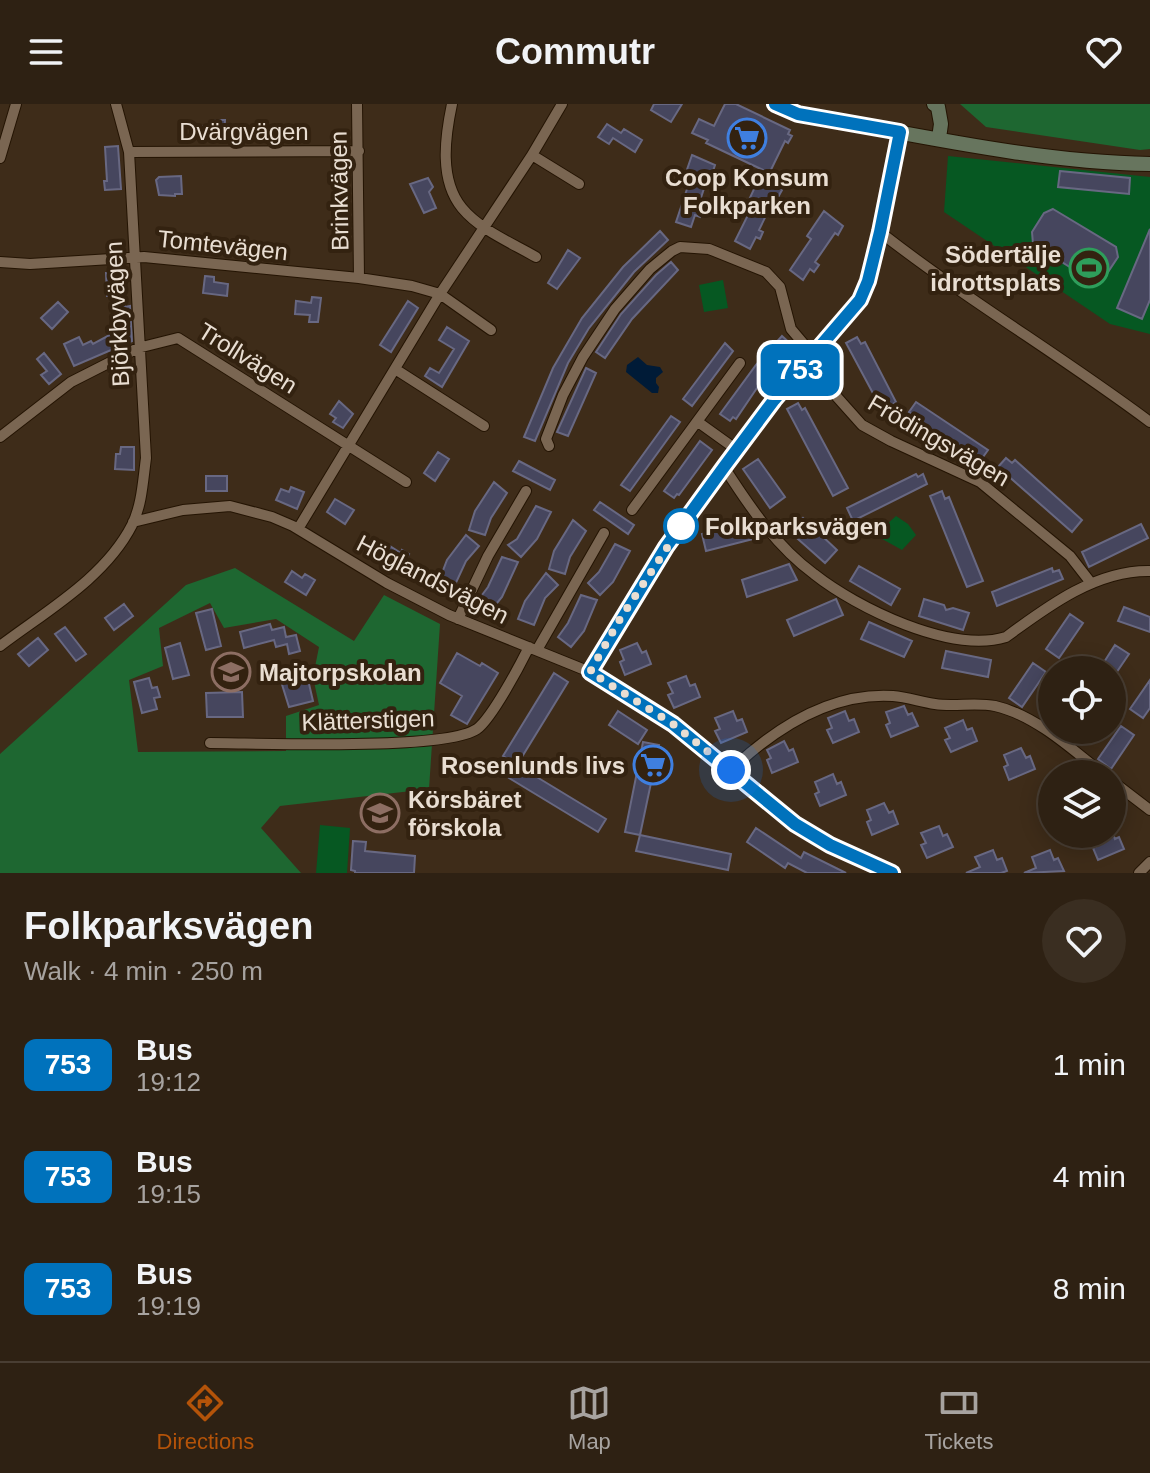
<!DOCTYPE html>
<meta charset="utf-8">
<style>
body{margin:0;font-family:Arial,sans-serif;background:#3a2e21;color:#f1f3f6;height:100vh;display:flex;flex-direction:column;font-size:30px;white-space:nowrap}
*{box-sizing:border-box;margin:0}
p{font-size:26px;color:#a7a3a0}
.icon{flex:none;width:44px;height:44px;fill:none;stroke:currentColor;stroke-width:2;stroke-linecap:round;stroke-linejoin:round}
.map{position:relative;height:769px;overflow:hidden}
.details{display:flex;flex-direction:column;background:#2e2113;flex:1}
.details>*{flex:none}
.badge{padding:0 16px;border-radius:12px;font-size:28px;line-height:52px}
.fabs{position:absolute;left:1038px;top:552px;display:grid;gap:16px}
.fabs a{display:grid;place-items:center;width:88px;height:88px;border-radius:50%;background:#2e2113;box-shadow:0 4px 20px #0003,0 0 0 2px #493e33;font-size:40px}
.you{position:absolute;width:40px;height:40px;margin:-20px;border:6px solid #fff;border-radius:50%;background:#1a73e8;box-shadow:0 0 0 12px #1a73e833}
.map>.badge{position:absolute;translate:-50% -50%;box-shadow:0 0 0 4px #fff}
.round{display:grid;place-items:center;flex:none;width:84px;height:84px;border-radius:42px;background:#3a2e21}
.headline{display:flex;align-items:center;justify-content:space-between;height:136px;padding:0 24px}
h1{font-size:38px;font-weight:700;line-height:60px}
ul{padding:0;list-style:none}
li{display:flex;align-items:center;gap:24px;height:112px;padding:0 24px}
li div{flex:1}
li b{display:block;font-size:30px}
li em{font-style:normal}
li .badge{min-width:88px;font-weight:700;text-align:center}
header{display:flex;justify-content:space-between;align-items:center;height:104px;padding:0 24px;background:#2e2113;font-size:36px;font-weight:700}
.tabs{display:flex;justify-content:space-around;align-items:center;height:112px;border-top:2px solid #493e33;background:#2e2113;font-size:22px;color:#a7a3a0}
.tabs a{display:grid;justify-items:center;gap:4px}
.tabs .current{color:#b45309}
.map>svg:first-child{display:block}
</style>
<header><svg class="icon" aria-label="menu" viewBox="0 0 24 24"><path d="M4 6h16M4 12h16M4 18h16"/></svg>Commutr<svg class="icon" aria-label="heart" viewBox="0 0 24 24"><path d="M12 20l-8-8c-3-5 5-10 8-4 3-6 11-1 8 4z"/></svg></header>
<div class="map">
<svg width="1150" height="769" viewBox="0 0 1150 769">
<rect width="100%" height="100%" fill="#3e2c19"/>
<path fill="#065822" d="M 948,52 L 1150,73 L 1150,230 L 1110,220 L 944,108 Z
M 723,176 L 728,204 L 704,208 L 699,181 Z
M 896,412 L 908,420 L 916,431 L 902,446 L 875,431 Z
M 320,721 L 350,724 L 347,769 L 316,769 Z"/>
<path fill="#1e6731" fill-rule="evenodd" d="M 960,0 L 1150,0 L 1150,45 L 1140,46 L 986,23 Z
M 235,464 L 354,537 L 384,491 L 440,520 L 429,685 L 280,702 L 261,724 L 301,769 L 0,769 L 0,650 L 186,481 ZM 210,499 L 224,524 L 276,515 L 319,543 L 313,573 L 319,601 L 286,612 L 286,647 L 138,648 L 129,576 L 163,562 L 159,524 Z"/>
<path fill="#001b37" d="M 638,253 L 647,261 L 660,263 L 663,268 L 656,274 L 656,279 L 659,283 L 658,289 L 652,289 L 626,268 L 627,261 Z"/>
<path fill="#46465e" stroke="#686882" stroke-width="2" d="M 654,0 L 682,0 L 671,18 L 651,6 Z
M 725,0 L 736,0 L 790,26 L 788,30 L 792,32 L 788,39 L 785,37 L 766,76 L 782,86 L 777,95 L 775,93 L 759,126 L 763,128 L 760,135 L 756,133 L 750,145 L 735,137 L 752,103 L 747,100 L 763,66 L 706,39 L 708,36 L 692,29 L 699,15 L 714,22 Z
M 213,16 L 225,16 L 224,35 L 202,35 L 203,22 L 213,22 Z
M 607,20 L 621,29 L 624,25 L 642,36 L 635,48 L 613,34 L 609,40 L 598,33 Z
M 118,42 L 121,85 L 105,86 L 104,77 L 107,77 L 105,43 Z
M 692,51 L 715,61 L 712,70 L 709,69 L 698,103 L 702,105 L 700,113 L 695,111 L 691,123 L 676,118 L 688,82 L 682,80 Z
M 1060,67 L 1130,74 L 1129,90 L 1058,83 Z
M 181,72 L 182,90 L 175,90 L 175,92 L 159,91 L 156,76 L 159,73 Z
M 428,74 L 433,83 L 429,88 L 436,104 L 424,109 L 410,80 Z
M 1053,105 L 1116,143 L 1118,153 L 1104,174 L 1092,177 L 1033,140 L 1032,128 L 1044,109 Z
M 824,107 L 843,122 L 838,131 L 835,129 L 815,158 L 819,161 L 814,168 L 810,165 L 803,176 L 790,166 L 811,135 L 807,132 Z
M 1150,125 L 1150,196 L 1142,215 L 1117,204 Z
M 660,127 L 668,136 L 634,168 L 589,224 L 568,259 L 535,337 L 524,333 L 553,264 L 582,214 L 623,163 Z
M 568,146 L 580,154 L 557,185 L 548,179 Z
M 671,158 L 678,166 L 632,215 L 605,254 L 596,248 L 621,210 L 656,171 Z
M 106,169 L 124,169 L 125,203 L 130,202 L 132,237 L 74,262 L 64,240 L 79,233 L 83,241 L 91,237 L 93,240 L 119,226 L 116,191 L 107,192 Z
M 205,172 L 214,173 L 214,178 L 228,180 L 227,192 L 203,189 Z
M 312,193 L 321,194 L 318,218 L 309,218 L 310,211 L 295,210 L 296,197 L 311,199 Z
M 408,197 L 418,204 L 391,248 L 380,241 Z
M 58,198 L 68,208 L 52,225 L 41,214 Z
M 447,223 L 469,237 L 442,283 L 425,272 L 430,264 L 439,269 L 454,245 L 439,236 Z
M 782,232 L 793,242 L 761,278 L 736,315 L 733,313 L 730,317 L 720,310 L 756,261 Z
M 857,233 L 861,240 L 865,238 L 896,298 L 882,306 L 846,239 Z
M 725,239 L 733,247 L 692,302 L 683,295 Z
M 44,249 L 61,270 L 49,280 L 41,271 L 47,267 L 37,255 Z
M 586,264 L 596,269 L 568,332 L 557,328 Z
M 339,297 L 353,310 L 343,324 L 333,318 L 336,314 L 330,310 Z
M 916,298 L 988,346 L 978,360 L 912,316 L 915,312 L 909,308 Z
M 798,299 L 802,306 L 805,304 L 848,384 L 833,392 L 787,305 Z
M 671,312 L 680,318 L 630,387 L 621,381 Z
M 700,337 L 712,346 L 679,391 L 677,390 L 674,394 L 664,387 Z
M 121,343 L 134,343 L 134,366 L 115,365 L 116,350 L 120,350 Z
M 438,348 L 449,355 L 435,377 L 424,369 Z
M 1006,354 L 1012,359 L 1015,356 L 1082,416 L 1072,428 L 998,363 Z
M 758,355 L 785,393 L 770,404 L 743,365 Z
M 519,357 L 555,376 L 550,386 L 513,367 Z
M 916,370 L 918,373 L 923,370 L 927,380 L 853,417 L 847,404 Z
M 206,372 L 227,372 L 227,387 L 206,387 Z
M 494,378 L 507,389 L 491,414 L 485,431 L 469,426 L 475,407 Z
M 291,383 L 304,388 L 297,405 L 276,396 L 281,385 L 289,388 Z
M 942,387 L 945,395 L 949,393 L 983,477 L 967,483 L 930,392 Z
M 335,395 L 354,406 L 345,420 L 327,408 Z
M 600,398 L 634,421 L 628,430 L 594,406 Z
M 536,402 L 551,408 L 537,435 L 521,453 L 508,441 L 517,435 Z
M 803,414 L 837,446 L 825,459 L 790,428 Z
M 573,416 L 586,427 L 570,453 L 565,470 L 549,465 L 554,447 Z
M 752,417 L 757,434 L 706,447 L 702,430 Z
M 1141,420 L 1148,434 L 1089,463 L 1082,448 Z
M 466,431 L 479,442 L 466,457 L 454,483 L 439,477 L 447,456 Z
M 373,440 L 385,446 L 388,441 L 401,449 L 402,446 L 409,450 L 403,460 L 392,453 L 388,459 L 369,447 Z
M 615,440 L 630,447 L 613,478 L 600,491 L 588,479 L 599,468 Z
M 502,453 L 518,458 L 502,493 L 492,505 L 479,495 L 488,483 Z
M 789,460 L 797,476 L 747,493 L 742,476 Z
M 859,462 L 900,485 L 891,501 L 850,477 Z
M 1052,464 L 1053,468 L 1059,466 L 1063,475 L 997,502 L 992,488 Z
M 292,467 L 302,474 L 305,470 L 315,476 L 306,491 L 285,478 Z
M 546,469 L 558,481 L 545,494 L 534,521 L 518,515 L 525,497 Z
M 581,491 L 597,496 L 584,527 L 571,543 L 558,533 L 568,519 Z
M 836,495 L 843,511 L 794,532 L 787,516 Z
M 924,495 L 944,501 L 946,506 L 953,504 L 969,509 L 963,526 L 919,512 Z
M 124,500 L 133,512 L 114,526 L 105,514 Z
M 1124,503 L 1150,513 L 1150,528 L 1118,517 Z
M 212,505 L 221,542 L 206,546 L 196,509 Z
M 1070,510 L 1083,519 L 1059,554 L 1046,545 Z
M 869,518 L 912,537 L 904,553 L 861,535 Z
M 270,520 L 272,526 L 284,523 L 286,533 L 296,531 L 300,547 L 289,550 L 287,540 L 276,543 L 274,536 L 244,544 L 240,528 Z
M 65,523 L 86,550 L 76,557 L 55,530 Z
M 38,534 L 48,546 L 29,562 L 18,550 Z
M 180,539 L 189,571 L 173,575 L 165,544 Z
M 637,539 L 642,549 L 646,547 L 651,560 L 625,571 L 620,558 L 624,556 L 620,546 Z
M 1115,541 L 1129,550 L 1112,575 L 1112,566 L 1099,566 Z
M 946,547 L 991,556 L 988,573 L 942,564 Z
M 457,549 L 480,562 L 482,559 L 498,569 L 467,620 L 451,611 L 462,592 L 440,579 Z
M 1033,559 L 1046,568 L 1022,603 L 1009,594 Z
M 306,567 L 313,597 L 289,603 L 280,574 Z
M 554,569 L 568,578 L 517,661 L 503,652 Z
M 686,572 L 690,582 L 695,580 L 700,593 L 674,604 L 668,591 L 673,589 L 668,579 Z
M 149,574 L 152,584 L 157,583 L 160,593 L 154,594 L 157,605 L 142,609 L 134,578 Z
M 1150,576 L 1150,604 L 1143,614 L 1130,605 Z
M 242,588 L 243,613 L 207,613 L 206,589 Z
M 904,602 L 908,611 L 912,609 L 918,622 L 891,633 L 886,621 L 890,619 L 886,608 Z
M 618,607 L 647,626 L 638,640 L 609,621 Z
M 733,607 L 737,617 L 742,615 L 747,628 L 721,639 L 715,627 L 720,625 L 715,614 Z
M 845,607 L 849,617 L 854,615 L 859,628 L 833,639 L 827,626 L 832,624 L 828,614 Z
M 963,616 L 967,626 L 972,624 L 977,637 L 951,648 L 945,636 L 950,634 L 945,624 Z
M 1121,622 L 1134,631 L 1111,665 L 1098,655 Z
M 784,637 L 789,647 L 793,645 L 798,658 L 772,669 L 767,656 L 771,654 L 767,646 Z
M 643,638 L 659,641 L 640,731 L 625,728 Z
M 1021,644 L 1026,654 L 1030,652 L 1035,665 L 1009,676 L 1004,663 L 1008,661 L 1004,651 Z
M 517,661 L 606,715 L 598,728 L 509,674 Z
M 833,670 L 837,680 L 841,678 L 846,691 L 820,702 L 815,690 L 819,688 L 815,678 Z
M 884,699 L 889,709 L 893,707 L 898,720 L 872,731 L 867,718 L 871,716 L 867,706 Z
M 939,722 L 943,732 L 947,730 L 953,743 L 927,754 L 921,741 L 926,739 L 921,729 Z
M 756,724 L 801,754 L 804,748 L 846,769 L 807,769 L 788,759 L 785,764 L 747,738 Z
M 1097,730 L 1113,730 L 1115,735 L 1119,733 L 1124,745 L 1098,756 L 1093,744 L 1097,742 L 1093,732 Z
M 640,731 L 731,750 L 728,766 L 636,747 Z
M 353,737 L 366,738 L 365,747 L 415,752 L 414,769 L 355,769 L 355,767 L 351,766 Z
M 993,746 L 997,756 L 1002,754 L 1007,767 L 1001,769 L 966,769 L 980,763 L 975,753 Z
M 1050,746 L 1054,756 L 1058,754 L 1064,767 L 1024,769 L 1036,764 L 1032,753 Z"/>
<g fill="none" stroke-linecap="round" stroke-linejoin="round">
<defs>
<path id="street" d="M 357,0 L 359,174
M 452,0 C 445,33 439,76 462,104 C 480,126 512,139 536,153
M 129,48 L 359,47
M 532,51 L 579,80
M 0,54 L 16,0
M 880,128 C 967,196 1062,252 1150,318
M 0,158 L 30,160 L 144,153 L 359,174 L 412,182 L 440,190 L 491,226
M 395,265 L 484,322
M 698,318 L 737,346
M 0,333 L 71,278 L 138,244 L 178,234 L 406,378
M 549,342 L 546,335 L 563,291 L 583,253 L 615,205 L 650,165 L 672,147 L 680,143 L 709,145 L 766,168 L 780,183 L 791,225 L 813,251 L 837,293 L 862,321 L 891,337 L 980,378 L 1070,452 L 1091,479
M 724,363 C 749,402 776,442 814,470 C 857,504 951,550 1006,533 C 1048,502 1096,466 1150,467
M 632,406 L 740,259
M 133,418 L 183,406 L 230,402 L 272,413 L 293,422 L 387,479 L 449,511 L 590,568 L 673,620 L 772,703 L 802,724 L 830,741 L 892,769
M 298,425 L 440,190 L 532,51 L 562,0
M 458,515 L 488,452 L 526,387
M 0,542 C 46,507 105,474 132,421 C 142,401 143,376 146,354 L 129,48 L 116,0
M 537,546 L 604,429
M 590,568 L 675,430 L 774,296 L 860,196 C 882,143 889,84 900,28
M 210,639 C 259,639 444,647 477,625 C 492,614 520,561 529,543
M 731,666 C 774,625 830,588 893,592 C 907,593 921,598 935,600 C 954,603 976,598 995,602 C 1035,611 1072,645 1103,670
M 1112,677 L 1150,706
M 1139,769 L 1150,758"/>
<path id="secondary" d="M 775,0 L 798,10 C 914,30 1032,58 1150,60
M 934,0 L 938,3 L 941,20 L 939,34"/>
</defs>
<use href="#street" stroke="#241403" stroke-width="12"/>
<use href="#secondary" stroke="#241403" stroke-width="16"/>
<use href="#street" stroke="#7a6652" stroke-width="10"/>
<use href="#secondary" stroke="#67755e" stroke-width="14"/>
</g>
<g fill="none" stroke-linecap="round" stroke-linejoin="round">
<defs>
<path id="line" d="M 775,0 L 798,10 L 900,28 L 880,128 L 868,177 L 860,196 L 774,296 L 724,363 L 666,443 L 590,568 L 673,620 L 795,720 L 830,741 L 892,769"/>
</defs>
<use href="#line" stroke="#fff" stroke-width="18"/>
<use href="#line" stroke="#0072bc" stroke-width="12"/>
<path stroke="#e9ded2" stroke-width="8" stroke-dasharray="0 14.4" d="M 681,422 L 686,415 L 620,515 L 590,568 L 673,620 L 731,666"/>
</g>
<defs>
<symbol id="supermarket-ring" viewBox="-11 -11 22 22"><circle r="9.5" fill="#332210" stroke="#3f7fe0" stroke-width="1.5"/><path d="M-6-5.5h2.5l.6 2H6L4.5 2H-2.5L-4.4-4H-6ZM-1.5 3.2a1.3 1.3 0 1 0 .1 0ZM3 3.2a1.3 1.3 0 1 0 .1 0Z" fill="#3f7fe0"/></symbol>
<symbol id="stadium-ring" viewBox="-11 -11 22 22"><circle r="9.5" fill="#332210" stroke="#2e9e5b" stroke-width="1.5"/><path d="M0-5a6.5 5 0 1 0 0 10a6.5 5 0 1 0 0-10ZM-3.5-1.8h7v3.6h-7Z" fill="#2e9e5b"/></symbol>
<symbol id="school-ring" viewBox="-11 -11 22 22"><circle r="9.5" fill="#332210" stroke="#8d6e63" stroke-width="1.5"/><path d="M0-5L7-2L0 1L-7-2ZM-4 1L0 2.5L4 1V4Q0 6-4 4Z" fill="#8d6e63"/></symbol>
</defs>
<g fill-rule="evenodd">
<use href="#supermarket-ring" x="725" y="12" width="44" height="44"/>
<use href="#stadium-ring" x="1067" y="142" width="44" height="44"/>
<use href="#school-ring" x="209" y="546" width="44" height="44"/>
<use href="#supermarket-ring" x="631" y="639" width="44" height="44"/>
<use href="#school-ring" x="358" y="687" width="44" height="44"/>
</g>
<circle fill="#fff" stroke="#0072bc" stroke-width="4" cx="681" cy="422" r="16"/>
<g text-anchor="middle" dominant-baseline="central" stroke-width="8" stroke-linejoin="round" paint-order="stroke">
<g font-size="24" fill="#e9ded2" stroke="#332210">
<text x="244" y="27">Dvärgvägen</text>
<text transform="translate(339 87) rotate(-91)">Brinkvägen</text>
<text transform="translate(223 141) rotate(6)">Tomtevägen</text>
<text transform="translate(117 210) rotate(-93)">Björkbyvägen</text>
<text transform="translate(248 254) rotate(32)">Trollvägen</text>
<text transform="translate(939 336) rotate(30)">Frödingsvägen</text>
<text transform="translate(433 475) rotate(27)">Höglandsvägen</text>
<text transform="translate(368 616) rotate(-2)">Klätterstigen</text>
</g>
<g font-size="24" font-weight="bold" fill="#e9ded2" stroke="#332210" text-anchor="end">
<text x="747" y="73" text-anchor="middle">Coop Konsum<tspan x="747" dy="28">Folkparken</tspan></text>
<text x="1061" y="150">Södertälje<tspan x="1061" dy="28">idrottsplats</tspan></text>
<text x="259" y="568" text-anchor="start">Majtorpskolan</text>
<text x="625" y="661">Rosenlunds livs</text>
<text x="408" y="695" text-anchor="start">Körsbäret<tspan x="408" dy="28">förskola</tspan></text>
</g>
<g font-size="24" font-weight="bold" fill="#e9ded2" stroke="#332210" text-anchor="start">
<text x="705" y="422">Folkparksvägen</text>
</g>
</g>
</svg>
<div class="fabs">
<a><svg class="icon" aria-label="locate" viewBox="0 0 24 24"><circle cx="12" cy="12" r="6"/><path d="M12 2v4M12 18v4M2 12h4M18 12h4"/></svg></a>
<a><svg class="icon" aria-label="layers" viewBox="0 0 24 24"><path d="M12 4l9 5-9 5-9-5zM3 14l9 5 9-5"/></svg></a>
</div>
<div class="you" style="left:731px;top:666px"></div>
<b class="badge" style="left:800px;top:266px;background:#0072bc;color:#fff">753</b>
</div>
<section class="details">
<div class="headline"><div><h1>Folkparksvägen</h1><p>Walk · 4 min · 250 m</p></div><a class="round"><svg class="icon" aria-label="heart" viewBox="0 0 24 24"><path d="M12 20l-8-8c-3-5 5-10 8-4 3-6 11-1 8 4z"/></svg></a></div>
<ul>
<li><span class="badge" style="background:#0072bc;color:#fff">753</span><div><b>Bus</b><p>19:12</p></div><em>1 min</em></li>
<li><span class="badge" style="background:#0072bc;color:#fff">753</span><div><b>Bus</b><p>19:15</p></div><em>4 min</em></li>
<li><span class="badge" style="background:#0072bc;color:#fff">753</span><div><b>Bus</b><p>19:19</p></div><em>8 min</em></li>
</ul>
</section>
<nav class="tabs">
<a class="current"><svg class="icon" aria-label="directions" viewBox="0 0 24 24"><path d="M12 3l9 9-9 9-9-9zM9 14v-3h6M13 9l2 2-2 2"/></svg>Directions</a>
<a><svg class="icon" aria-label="map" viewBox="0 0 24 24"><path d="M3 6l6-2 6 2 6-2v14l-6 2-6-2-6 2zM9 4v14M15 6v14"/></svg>Map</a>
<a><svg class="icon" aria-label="tickets" viewBox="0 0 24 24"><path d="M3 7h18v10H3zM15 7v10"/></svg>Tickets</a>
</nav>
